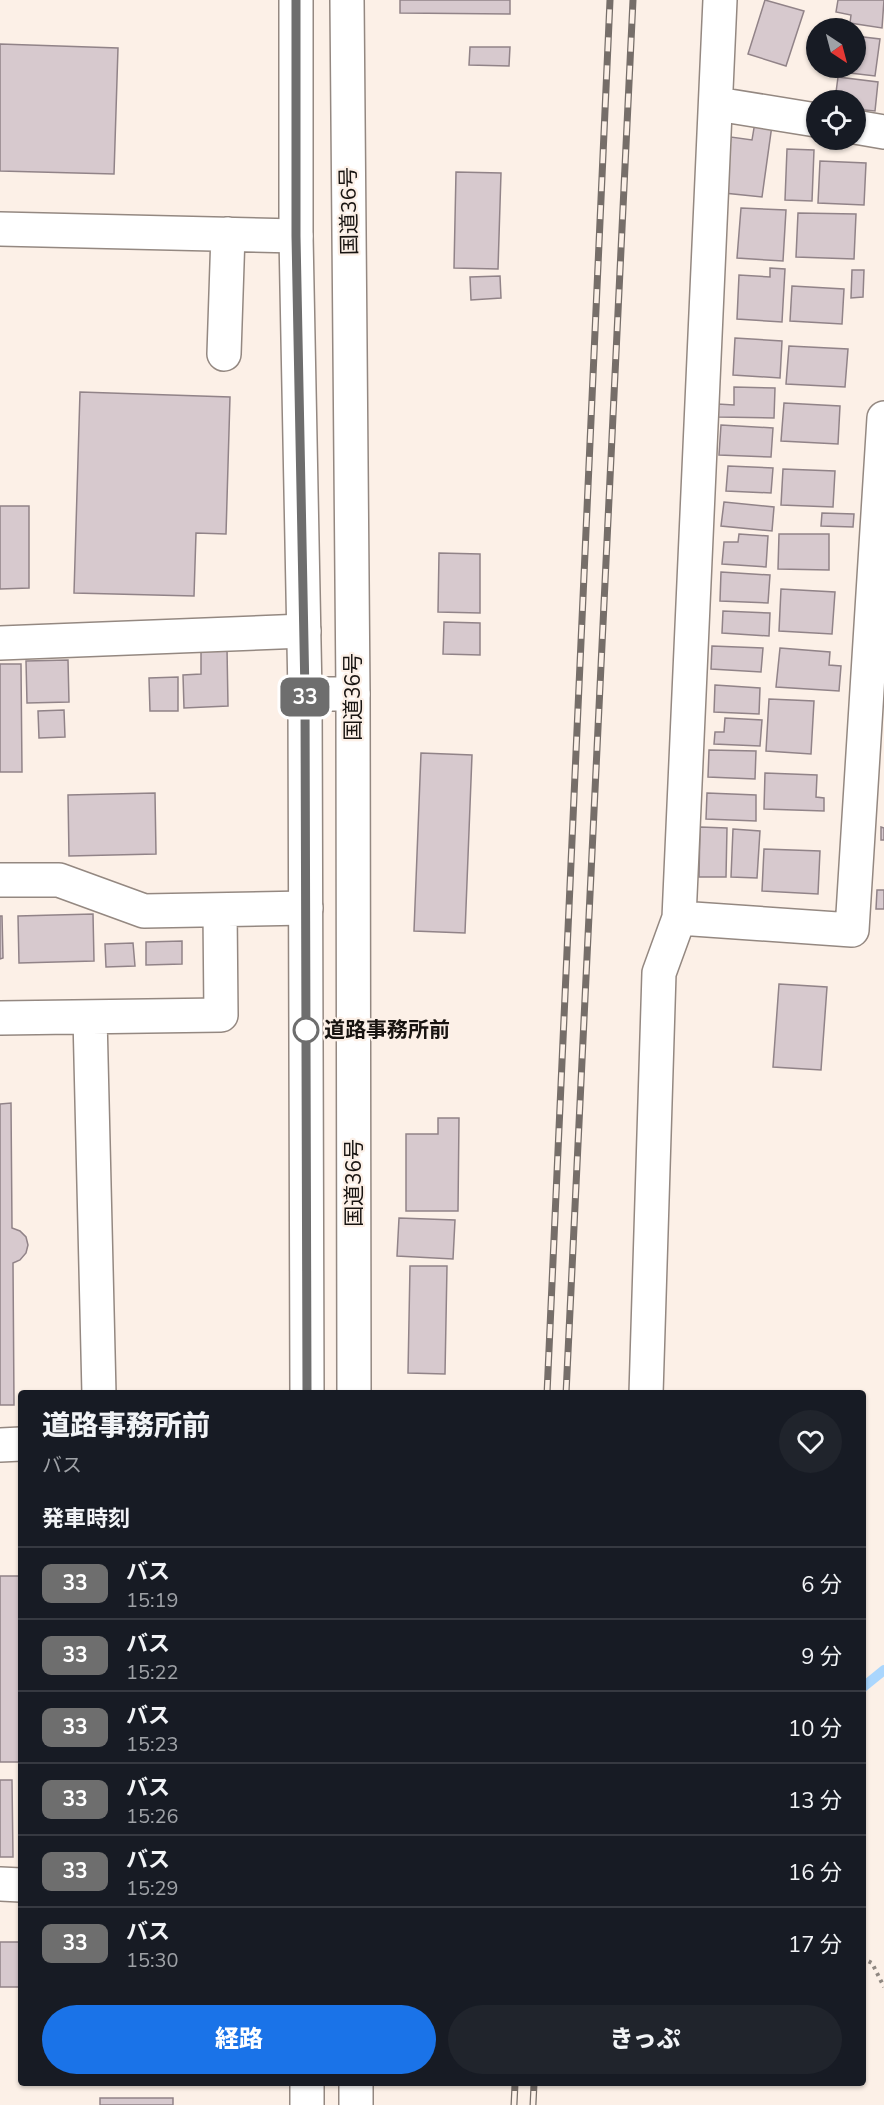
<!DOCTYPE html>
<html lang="ja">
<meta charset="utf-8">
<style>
body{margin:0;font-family:"Nunito Sans","Noto Sans JP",sans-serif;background:#20242c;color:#f1f3f6;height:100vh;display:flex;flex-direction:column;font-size:22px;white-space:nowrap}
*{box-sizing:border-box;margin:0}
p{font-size:20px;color:#9ea1a6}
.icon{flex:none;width:33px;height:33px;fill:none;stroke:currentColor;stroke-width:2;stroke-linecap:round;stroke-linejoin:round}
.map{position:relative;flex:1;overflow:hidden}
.details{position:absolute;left:18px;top:1390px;width:848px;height:696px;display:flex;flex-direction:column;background:#171b24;border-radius:6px;box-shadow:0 2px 4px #0004}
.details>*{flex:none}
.badge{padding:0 12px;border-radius:9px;font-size:21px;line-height:39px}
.needle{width:39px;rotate:144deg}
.fabs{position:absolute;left:806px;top:18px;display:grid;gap:12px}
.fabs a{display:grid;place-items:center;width:60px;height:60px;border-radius:50%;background:#171b24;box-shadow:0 2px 4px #0004;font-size:30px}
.map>.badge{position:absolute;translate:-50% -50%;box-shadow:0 0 0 3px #fff}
h2{padding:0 24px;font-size:22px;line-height:54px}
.round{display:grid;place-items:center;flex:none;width:63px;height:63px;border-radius:32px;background:#20242c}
.head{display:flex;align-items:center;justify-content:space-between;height:102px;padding:0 24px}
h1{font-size:28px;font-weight:800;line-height:45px}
.primary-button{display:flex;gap:12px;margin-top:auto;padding:12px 24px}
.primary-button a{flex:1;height:69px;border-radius:36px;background:#1a73e8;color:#fff;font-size:24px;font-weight:800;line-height:69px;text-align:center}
.primary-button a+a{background:#20242c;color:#f1f3f6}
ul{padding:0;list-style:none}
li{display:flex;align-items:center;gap:18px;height:72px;padding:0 24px;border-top:2px solid #363941}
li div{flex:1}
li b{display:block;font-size:22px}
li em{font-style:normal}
li .badge{min-width:66px;font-weight:700;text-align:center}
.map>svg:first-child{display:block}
</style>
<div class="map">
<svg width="884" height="2105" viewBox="0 0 884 2105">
<rect width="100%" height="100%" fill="#fcf0e7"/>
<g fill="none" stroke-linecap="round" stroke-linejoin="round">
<path stroke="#aad6fd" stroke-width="10" d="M 862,1688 L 884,1670"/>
</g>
<path fill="#d7c9ce" stroke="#918388" stroke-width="1.5" d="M 400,0 L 510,0 L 510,14 L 400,13 Z
M 765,0 L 804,11 L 786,66 L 748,54 Z
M 838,0 L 884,0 L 882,28 L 850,23 L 851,15 L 836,12 Z
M 855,36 L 880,39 L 875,76 L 833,71 L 833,68 L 855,68 Z
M 0,44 L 118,48 L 114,174 L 0,171 Z
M 470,47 L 510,47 L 509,66 L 469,65 Z
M 838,77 L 878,82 L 875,111 L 855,109 L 855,100 L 835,100 Z
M 755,122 L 772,125 L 762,197 L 724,193 L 731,137 L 752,140 Z
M 787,149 L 814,150 L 812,201 L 785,200 Z
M 820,161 L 866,163 L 864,205 L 818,203 Z
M 456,172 L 501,173 L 498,269 L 454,268 Z
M 741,208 L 786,210 L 783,261 L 737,258 Z
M 798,213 L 856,214 L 854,259 L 796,257 Z
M 770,268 L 785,269 L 782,322 L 737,319 L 739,275 L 770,277 Z
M 852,270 L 864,270 L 863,297 L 851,298 Z
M 500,276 L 501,298 L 471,300 L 470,277 Z
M 792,286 L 844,289 L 842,324 L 790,321 Z
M 735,338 L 782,341 L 780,378 L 733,375 Z
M 789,346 L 848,349 L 845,387 L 786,384 Z
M 734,387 L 775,388 L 774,418 L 718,417 L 718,404 L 734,405 Z
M 80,392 L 230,397 L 226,534 L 196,533 L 194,596 L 74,593 Z
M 784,403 L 840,406 L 838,444 L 781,441 Z
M 721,425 L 773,428 L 771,457 L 719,455 Z
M 728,466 L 773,468 L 771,493 L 726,491 Z
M 783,469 L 835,471 L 833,507 L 781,505 Z
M 724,502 L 774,507 L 772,531 L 721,526 Z
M 0,506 L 29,506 L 29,588 L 0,589 Z
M 822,513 L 854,514 L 853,527 L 821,526 Z
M 739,534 L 768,536 L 766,567 L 722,564 L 724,542 L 738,542 Z
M 779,534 L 829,534 L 829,570 L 778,569 Z
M 439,553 L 480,554 L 480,613 L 438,612 Z
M 721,572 L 770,575 L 768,603 L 720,601 Z
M 781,589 L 835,592 L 832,634 L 779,631 Z
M 723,611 L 770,613 L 769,636 L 722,633 Z
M 444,622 L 480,623 L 480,655 L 443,654 Z
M 712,646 L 763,648 L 761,672 L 711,669 Z
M 227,648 L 228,706 L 184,708 L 183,675 L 201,674 L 201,649 Z
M 780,648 L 830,652 L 829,665 L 841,666 L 839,691 L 776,687 Z
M 68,660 L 69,702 L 27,703 L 26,661 Z
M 0,664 L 21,664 L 22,772 L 0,772 Z
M 178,677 L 178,711 L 150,711 L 149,678 Z
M 715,685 L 760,688 L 759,714 L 714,712 Z
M 769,699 L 814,701 L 811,754 L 766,751 Z
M 64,710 L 65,737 L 39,738 L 38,711 Z
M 725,718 L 762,720 L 760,746 L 714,744 L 715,732 L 724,732 Z
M 709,750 L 756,751 L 755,779 L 708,777 Z
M 421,753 L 472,755 L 465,933 L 414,931 Z
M 765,773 L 817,775 L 816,797 L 824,798 L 824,811 L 764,809 Z
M 155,793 L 156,854 L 69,856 L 68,795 Z
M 707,793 L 756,795 L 756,821 L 706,819 Z
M 700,827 L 727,828 L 726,877 L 699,877 Z
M 881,827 L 884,828 L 884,840 L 881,840 Z
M 733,829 L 760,831 L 757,878 L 731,877 Z
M 764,849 L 820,851 L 818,894 L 762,891 Z
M 877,890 L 884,890 L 884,909 L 876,909 Z
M 93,914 L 94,961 L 19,963 L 18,916 Z
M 0,916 L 2,916 L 3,958 L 0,959 Z
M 182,941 L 182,964 L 146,965 L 146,942 Z
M 133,943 L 135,966 L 106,967 L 105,944 Z
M 779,984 L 827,987 L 821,1070 L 773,1067 Z
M 11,1103 L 12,1228 L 20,1231 L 26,1237 L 28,1245 L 26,1253 L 20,1260 L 13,1263 L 14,1405 L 0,1405 L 0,1104 Z
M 438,1118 L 459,1118 L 458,1211 L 406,1211 L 406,1134 L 438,1134 Z
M 399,1218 L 455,1220 L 453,1259 L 397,1256 Z
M 410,1266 L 447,1266 L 445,1374 L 408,1373 Z
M 0,1576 L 21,1576 L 21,1762 L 0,1762 Z
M 0,1780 L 12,1780 L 13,1857 L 0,1857 Z
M 0,1942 L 21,1942 L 21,1987 L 0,1987 Z
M 100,2098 L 173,2098 L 173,2105 L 100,2105 Z"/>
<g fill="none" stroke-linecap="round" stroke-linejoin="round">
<defs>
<path id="minor" d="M 720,0 L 679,918 L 852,930 L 884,418
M 717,104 L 816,120
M 855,127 L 884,132
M 0,229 L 296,236
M 224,354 L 228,234
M 0,643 L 304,631
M 305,694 L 353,694
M 0,880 L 59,880 L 144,911 L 306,908
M 90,1017 L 99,1394
M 0,1018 L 221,1015 L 220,910
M 646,1394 L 659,973 L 679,918
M 0,1445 L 21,1444
M 0,1884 L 21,1885"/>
<path id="highway" d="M 296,0 L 296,236 L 305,694 L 307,1394
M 347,0 L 353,694 L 354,1394
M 356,2084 L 356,2105
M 307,2105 L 307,2084"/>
</defs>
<use href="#minor" stroke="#948881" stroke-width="36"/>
<use href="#highway" stroke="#948881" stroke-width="36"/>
<path stroke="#8f8781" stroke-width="4" stroke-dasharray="3 4.5" stroke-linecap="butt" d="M 862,1958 L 872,1963 L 884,1987"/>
<use href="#minor" stroke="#fff" stroke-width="33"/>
<use href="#highway" stroke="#fff" stroke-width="33"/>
<defs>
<path id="rail" d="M 547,1394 L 610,0
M 566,1394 L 633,0
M 514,2105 L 515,2084
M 533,2105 L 534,2084"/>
</defs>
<use href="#rail" stroke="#766e69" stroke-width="7"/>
<use href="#rail" stroke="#fcf0e7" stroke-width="4.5" stroke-dasharray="14" stroke-linecap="butt"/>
</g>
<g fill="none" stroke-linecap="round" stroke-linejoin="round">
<defs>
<path id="line" d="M 296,0 L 296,236 L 305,694 L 307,1394"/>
</defs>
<use href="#line" stroke="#fff" stroke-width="14"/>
<use href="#line" stroke="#6e6e6e" stroke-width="9"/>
</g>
<circle fill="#fff" stroke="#6e6e6e" stroke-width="3" cx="306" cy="1030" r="12"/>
<g text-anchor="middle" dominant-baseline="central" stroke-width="4.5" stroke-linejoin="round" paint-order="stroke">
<g font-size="21" fill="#181411" stroke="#fcf0e7">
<text transform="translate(349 211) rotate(-91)">国道36号</text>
<text transform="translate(353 697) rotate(-90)">国道36号</text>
<text transform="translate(354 1183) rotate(-90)">国道36号</text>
</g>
<g font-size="21" font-weight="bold" fill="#181411" stroke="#fcf0e7" text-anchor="start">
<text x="324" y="1030">道路事務所前</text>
</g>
</g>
</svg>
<div class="fabs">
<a><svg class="needle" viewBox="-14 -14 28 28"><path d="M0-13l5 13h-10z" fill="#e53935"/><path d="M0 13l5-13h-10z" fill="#9ea1a6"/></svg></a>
<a><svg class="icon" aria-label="locate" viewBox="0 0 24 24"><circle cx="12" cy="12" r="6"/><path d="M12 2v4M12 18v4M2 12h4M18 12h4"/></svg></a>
</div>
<b class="badge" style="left:305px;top:697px;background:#6e6e6e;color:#fff">33</b>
<section class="details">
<div class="head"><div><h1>道路事務所前</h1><p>バス</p></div><a class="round"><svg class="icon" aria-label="heart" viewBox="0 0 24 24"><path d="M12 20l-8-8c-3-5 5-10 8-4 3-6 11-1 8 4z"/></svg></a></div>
<h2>発車時刻</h2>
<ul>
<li><span class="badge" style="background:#6e6e6e;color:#fff">33</span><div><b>バス</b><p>15:19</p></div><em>6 分</em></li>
<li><span class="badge" style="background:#6e6e6e;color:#fff">33</span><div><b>バス</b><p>15:22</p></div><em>9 分</em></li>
<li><span class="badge" style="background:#6e6e6e;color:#fff">33</span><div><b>バス</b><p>15:23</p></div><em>10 分</em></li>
<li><span class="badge" style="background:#6e6e6e;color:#fff">33</span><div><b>バス</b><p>15:26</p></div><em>13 分</em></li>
<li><span class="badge" style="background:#6e6e6e;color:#fff">33</span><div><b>バス</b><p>15:29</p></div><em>16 分</em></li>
<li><span class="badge" style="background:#6e6e6e;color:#fff">33</span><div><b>バス</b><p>15:30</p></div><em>17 分</em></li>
</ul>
<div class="primary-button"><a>経路</a><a>きっぷ</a></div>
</section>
</div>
